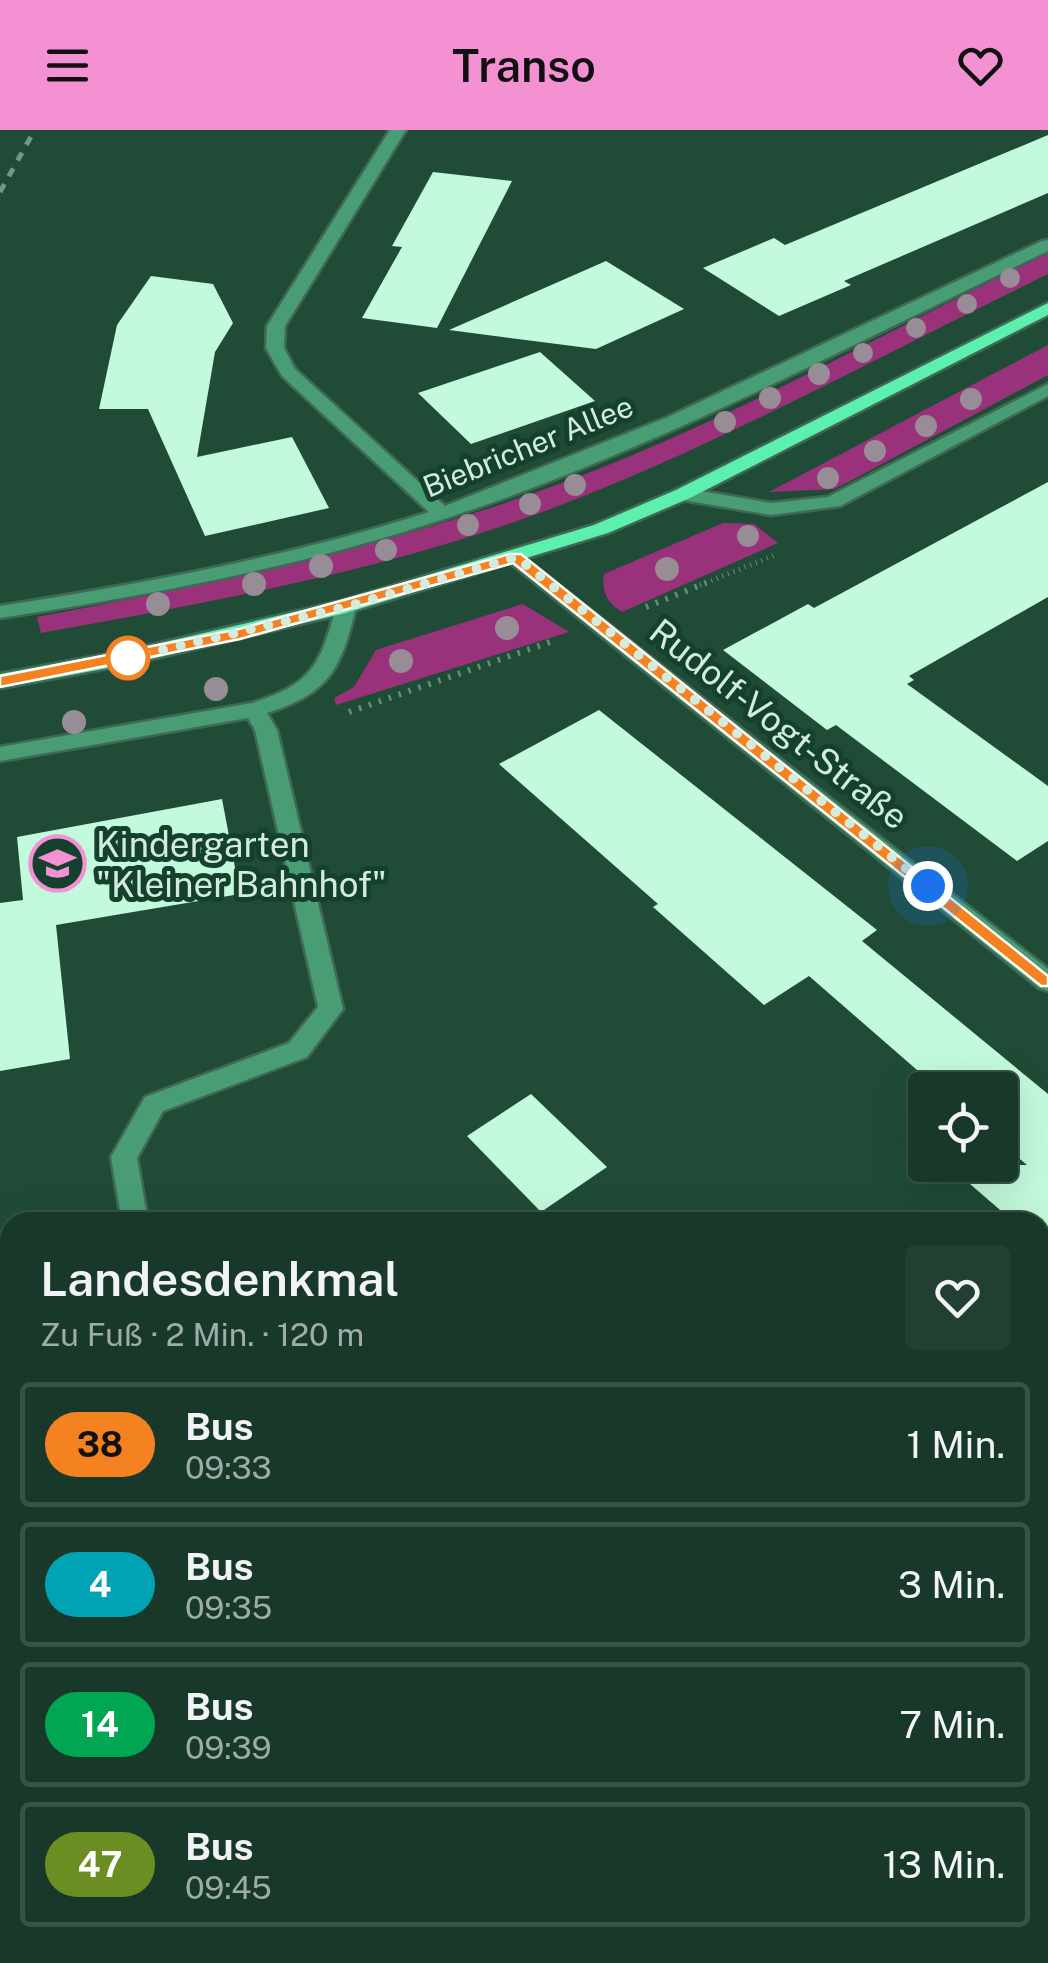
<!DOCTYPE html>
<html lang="de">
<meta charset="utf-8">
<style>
body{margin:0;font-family:"Public Sans",sans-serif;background:#214031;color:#f1f3f6;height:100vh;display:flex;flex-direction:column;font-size:38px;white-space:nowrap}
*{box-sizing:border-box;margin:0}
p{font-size:32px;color:#9faca8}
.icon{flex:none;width:55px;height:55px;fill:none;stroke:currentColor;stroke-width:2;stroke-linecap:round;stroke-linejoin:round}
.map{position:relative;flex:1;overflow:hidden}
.drawer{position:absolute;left:0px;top:1082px;width:1050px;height:752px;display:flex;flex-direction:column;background:#183929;border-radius:30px 30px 0 0;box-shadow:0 10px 40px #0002,0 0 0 2px #365346}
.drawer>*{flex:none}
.badge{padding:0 20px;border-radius:32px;font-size:35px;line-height:65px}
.buttons{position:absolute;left:908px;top:942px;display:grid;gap:20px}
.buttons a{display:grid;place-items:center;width:110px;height:110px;border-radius:10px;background:#183929;box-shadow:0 10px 40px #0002,0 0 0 2px #365346;font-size:50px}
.you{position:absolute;width:50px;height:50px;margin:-25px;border:8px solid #fff;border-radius:50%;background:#1a73e8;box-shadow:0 0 0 15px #1a73e833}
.map>.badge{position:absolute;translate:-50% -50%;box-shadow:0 0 0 5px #fff}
.round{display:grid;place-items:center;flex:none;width:105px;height:105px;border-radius:10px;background:#214031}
.head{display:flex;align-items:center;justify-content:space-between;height:170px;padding:0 40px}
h1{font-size:48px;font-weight:600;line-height:75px}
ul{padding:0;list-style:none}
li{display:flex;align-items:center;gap:30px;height:125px;margin:0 20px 15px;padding:0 20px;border:5px solid #365346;border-radius:10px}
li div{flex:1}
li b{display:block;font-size:38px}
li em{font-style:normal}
li .badge{min-width:110px;font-weight:700;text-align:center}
header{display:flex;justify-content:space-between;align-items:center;height:130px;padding:0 40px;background:#f491d3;color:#111;font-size:45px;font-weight:600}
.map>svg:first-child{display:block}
</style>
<header><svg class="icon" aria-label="menu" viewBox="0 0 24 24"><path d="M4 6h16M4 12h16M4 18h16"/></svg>Transo<svg class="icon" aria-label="heart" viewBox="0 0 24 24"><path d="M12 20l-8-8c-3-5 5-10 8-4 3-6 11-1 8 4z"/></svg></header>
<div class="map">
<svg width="1048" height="1833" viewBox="0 0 1048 1833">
<rect width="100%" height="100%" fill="#204c37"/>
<path fill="#99327b" d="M 1048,123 L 1048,144 C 883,224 720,315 548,380 C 384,441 212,472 41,503 L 37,487 C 218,453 397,415 570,350 C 734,288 891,200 1048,123 Z
M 1048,215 L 1048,245 L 854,349 L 834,359 L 769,362 Z
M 723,393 L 754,394 L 778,413 L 622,482 C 607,473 601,461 604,444 Z
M 523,474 L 569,502 L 336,575 L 334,568 L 354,557 L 376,520 Z"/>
<path fill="#c3f9dc" d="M 1048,5 L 1048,63 L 844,151 L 851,155 L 779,186 L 703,138 L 774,108 L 785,115 Z
M 433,42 L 512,51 L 437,198 L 362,188 L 402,117 L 392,116 Z
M 606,131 L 684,179 L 596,219 L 449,200 Z
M 151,146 L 213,154 L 233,193 L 215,222 L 197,327 L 292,307 L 329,378 L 205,406 L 148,279 L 99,279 L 117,195 Z
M 540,222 L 595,271 L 471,314 L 418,263 Z
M 1048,352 L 1048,467 L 909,546 L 914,550 L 907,554 L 1048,656 L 1048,711 L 1017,731 L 836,595 L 827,600 L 723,520 L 808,474 L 814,478 Z
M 599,580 L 877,800 L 862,811 L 1048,964 L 1048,1121 L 1040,1115 L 1040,1092 L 1014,1092 L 948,1035 L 1027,1035 L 1000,1012 L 1000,960 L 940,960 L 809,846 L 764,875 L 653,777 L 658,774 L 499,634 Z
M 222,669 L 240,764 L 56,795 L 70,929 L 0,941 L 0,773 L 23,770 L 17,707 Z
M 531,964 L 607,1037 L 541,1082 L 467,1006 Z"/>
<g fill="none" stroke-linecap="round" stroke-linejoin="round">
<defs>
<path id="minor" d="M 390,0 L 406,0 L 285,196 L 284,218 L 295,239 L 445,376 L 668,287 L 1042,111 L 1048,110 L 1048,121 C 850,215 653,321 444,389 C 300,437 150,465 0,488 L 0,476 C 145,453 289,427 429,382 L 282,246 L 266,218 L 267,196 Z
M 1048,254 L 1048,266 L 840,376 L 771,385 L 683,370 L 673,364 L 683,358 L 771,373 L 828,367 Z
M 515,421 L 1048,839 L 1048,861 L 1039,858 L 508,431 L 505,427 Z
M 346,471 L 356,477 C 341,539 330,563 267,583 L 277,600 L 343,879 L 307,927 L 163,981 L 137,1028 L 148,1092 L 122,1092 L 111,1027 L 145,967 L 289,913 L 318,877 L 255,600 L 248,588 L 0,631 L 0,617 L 252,573 C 312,554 320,536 336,477 Z
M 10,1324 L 10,1350 L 0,1353 L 0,1327 Z"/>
<path id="major" d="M 1048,173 L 1048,185 L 690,368 L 608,403 L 346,483 L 130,534 L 0,558 L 0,544 L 130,520 L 342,471 L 594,395 L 676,360 Z"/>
</defs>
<use href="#minor" stroke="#406955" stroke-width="5"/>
<use href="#major" stroke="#406955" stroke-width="5"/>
<path stroke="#6a8d7b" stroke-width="5" stroke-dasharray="1 5" stroke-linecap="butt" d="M 700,455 L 778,424"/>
<path stroke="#6a8d7b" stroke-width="6" stroke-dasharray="2.5 8" stroke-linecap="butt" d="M 646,477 L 706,453
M 349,582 L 550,512"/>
<use href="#minor" fill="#489d75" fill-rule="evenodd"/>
<use href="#major" fill="#5defae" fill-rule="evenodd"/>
<path stroke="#749785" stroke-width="5" stroke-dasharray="9 9" stroke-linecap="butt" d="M 0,62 L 33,3"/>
</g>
<g fill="#988c96">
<circle cx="1010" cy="148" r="10"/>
<circle cx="967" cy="174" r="10"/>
<circle cx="916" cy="198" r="10"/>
<circle cx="863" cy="223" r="10"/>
<circle cx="819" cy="244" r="11"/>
<circle cx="770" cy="268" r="11"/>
<circle cx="971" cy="269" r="11"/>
<circle cx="725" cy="292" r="11"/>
<circle cx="926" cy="296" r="11"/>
<circle cx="875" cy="321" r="11"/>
<circle cx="828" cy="348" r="11"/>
<circle cx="575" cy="355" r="11"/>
<circle cx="530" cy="374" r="11"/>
<circle cx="468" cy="395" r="11"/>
<circle cx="748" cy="406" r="11"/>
<circle cx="386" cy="420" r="11"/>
<circle cx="321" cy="436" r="12"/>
<circle cx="667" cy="439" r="12"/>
<circle cx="254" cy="454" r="12"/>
<circle cx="158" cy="474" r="12"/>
<circle cx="507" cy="498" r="12"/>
<circle cx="401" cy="531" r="12"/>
<circle cx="216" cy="559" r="12"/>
<circle cx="74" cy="592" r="12"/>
</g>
<path fill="#f58220" stroke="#fff" stroke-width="2.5" d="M 510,424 L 521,424 L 1048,846 L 1048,856 L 1041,856 L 513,433 L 240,509 L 0,557 L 0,546 L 239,499 Z"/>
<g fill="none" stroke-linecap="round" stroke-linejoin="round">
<path stroke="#d4ecde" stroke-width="10" stroke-dasharray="0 18" d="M 128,528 L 346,477 L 516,427 L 928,756"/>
</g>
<defs>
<symbol id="school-ring" viewBox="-11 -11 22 22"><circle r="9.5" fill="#14412d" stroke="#f491d3" stroke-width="1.5"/><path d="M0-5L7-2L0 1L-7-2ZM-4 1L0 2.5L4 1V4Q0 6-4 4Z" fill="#f491d3"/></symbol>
</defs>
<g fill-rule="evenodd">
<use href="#school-ring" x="26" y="702" width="63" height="63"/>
</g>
<circle fill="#fff" stroke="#f58220" stroke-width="5" cx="128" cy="528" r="20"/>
<g text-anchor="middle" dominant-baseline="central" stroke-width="10" stroke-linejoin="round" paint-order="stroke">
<g font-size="30" fill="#d4ecde" stroke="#14412d">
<text transform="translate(528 316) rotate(-22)">Biebricher Allee</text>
</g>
<g font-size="35" fill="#d4ecde" stroke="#14412d">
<text transform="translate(779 594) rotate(38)">Rudolf-Vogt-Straße</text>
</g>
<g font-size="35" fill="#d4ecde" stroke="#14412d" text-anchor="start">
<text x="96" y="714">Kindergarten<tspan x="96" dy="40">"Kleiner Bahnhof"</tspan></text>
</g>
</g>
</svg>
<div class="buttons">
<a><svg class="icon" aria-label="locate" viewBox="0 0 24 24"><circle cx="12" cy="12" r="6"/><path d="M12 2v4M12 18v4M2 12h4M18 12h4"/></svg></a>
</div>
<div class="you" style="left:928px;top:756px"></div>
<section class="drawer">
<div class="head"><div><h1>Landesdenkmal</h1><p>Zu Fuß · 2 Min. · 120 m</p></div><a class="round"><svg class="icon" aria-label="heart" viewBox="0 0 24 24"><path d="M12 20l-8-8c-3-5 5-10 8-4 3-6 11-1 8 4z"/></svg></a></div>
<ul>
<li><span class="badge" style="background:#f58220;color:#111">38</span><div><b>Bus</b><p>09:33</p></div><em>1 Min.</em></li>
<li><span class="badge" style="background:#00a3b4;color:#fff">4</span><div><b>Bus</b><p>09:35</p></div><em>3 Min.</em></li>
<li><span class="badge" style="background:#00a651;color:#fff">14</span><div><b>Bus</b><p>09:39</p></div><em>7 Min.</em></li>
<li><span class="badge" style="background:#6b8e23;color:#fff">47</span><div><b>Bus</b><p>09:45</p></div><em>13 Min.</em></li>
</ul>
</section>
</div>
